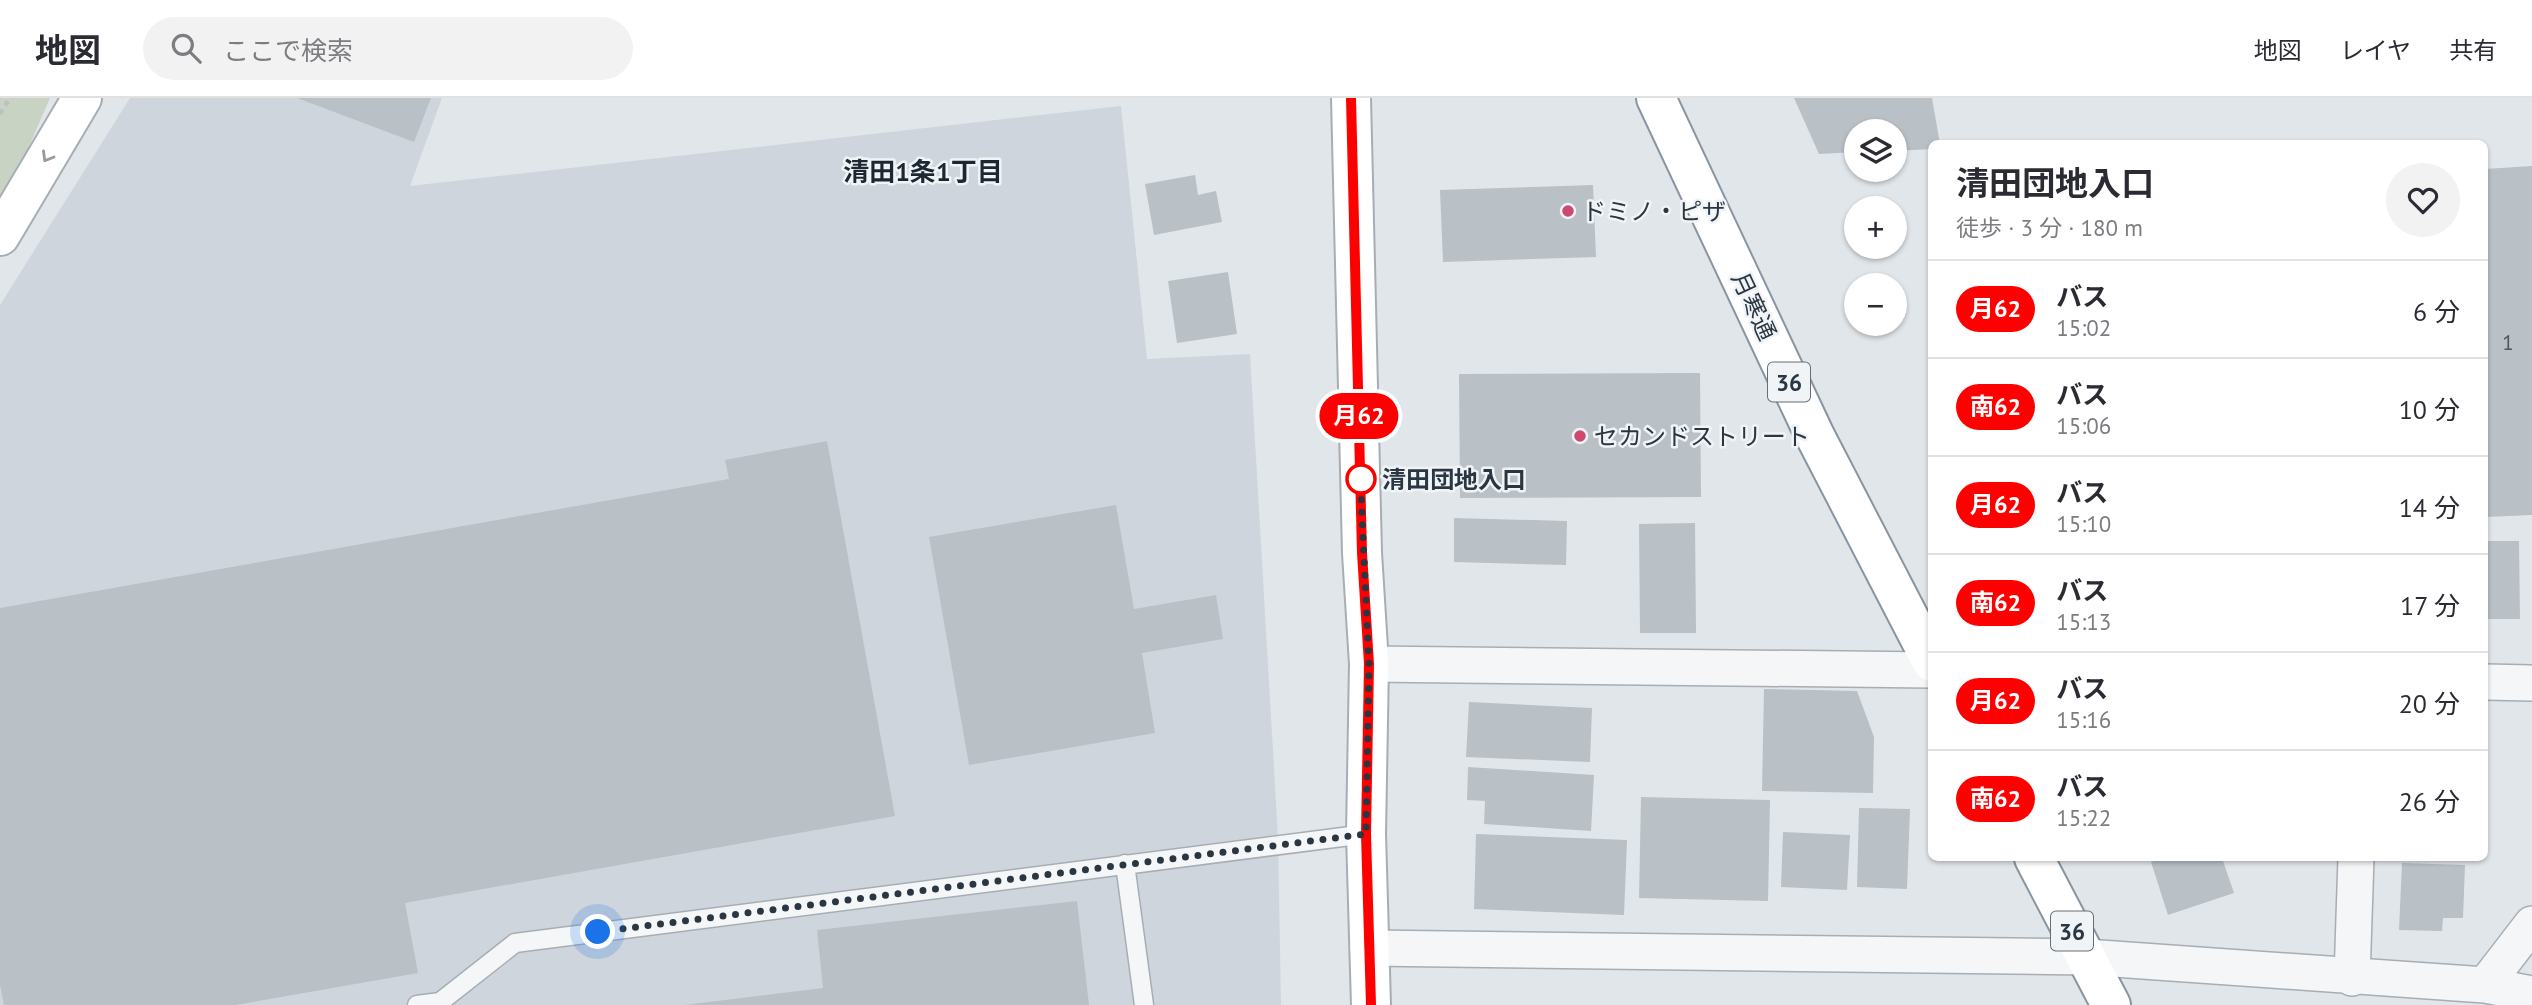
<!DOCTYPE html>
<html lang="ja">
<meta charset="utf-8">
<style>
body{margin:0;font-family:"PT Sans","Noto Sans JP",sans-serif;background:#f2f2f3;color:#2b2b33;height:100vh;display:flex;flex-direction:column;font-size:26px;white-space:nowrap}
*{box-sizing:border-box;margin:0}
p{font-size:23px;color:#7c7c81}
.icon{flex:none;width:38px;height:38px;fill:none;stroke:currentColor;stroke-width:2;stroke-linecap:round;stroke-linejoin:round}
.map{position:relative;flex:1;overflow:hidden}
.panel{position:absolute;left:1928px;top:42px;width:560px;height:721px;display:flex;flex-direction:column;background:#fff;border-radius:10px;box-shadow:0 2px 5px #0004}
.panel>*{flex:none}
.badge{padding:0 14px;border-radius:23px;font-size:24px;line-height:46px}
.buttons{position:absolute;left:1844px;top:21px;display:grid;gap:14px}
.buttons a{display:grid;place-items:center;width:63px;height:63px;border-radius:50%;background:#fff;box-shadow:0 2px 5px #0004;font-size:35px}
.you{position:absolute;width:35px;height:35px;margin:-18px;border:5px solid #fff;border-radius:50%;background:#1a73e8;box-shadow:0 0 0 10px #1a73e833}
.map>.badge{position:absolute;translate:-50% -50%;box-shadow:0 0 0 4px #fff}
.round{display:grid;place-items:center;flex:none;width:74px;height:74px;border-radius:37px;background:#f2f2f3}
.summary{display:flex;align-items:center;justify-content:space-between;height:119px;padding:0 28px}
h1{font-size:33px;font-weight:700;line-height:52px}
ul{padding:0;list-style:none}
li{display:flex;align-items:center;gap:21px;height:98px;padding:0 28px;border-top:2px solid #e1e1e2}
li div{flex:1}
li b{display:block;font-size:26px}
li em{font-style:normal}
li .badge{min-width:77px;font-weight:700;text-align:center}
header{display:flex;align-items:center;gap:42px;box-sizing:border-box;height:98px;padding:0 35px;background:#fff;border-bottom:2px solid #e1e1e2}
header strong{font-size:33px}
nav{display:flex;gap:38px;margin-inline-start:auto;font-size:24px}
.search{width:490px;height:63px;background:#f2f2f3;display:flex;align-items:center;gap:18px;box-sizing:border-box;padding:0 24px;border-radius:38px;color:#7c7c81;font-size:26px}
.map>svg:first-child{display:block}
</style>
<header>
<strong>地図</strong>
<div class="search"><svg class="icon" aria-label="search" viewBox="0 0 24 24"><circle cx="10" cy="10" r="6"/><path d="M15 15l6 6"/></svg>ここで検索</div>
<nav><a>地図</a><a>レイヤ</a><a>共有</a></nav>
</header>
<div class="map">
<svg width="2532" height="907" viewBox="0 0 2532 907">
<rect width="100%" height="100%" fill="#e1e6ea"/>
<path fill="#cfd5dc" d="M 130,0 L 442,0 L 410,88 L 1121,8 L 1147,261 L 1250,256 L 1278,740 L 1281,907 L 0,907 L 0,207 Z"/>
<path fill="#c9d3c3" d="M 0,0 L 50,0 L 11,90 L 0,108 Z"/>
<path fill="#b9c0c6" d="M 297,0 L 431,0 L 414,44 Z
M 1794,0 L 1932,0 L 1940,46 L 1932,46 L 1932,51 L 1895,53 L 1895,33 L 1857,33 L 1857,54 L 1819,56 Z
M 2532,68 L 2532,417 L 2485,419 L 2485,71 Z
M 1195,77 L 1198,97 L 1216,93 L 1222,124 L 1154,137 L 1145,86 Z
M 1593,87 L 1596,159 L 1443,164 L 1440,92 Z
M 1228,174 L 1237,236 L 1177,245 L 1168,183 Z
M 1700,275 L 1701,399 L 1460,400 L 1459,276 Z
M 827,343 L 895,718 L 405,805 L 418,875 L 236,907 L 4,907 L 0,887 L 0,510 L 729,381 L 725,362 Z
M 1116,407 L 1134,511 L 1216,497 L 1223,541 L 1142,555 L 1155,635 L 969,667 L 929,439 Z
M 1454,420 L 1567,423 L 1566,467 L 1454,464 Z
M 1695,425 L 1696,535 L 1640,535 L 1639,426 Z
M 2485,443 L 2519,443 L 2520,521 L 2485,521 Z
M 1764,591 L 1857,593 L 1874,639 L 1873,695 L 1762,693 Z
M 1469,604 L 1592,610 L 1590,664 L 1466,659 Z
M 1468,669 L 1594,677 L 1591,733 L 1484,726 L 1485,703 L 1467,702 Z
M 1641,699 L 1770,702 L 1768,803 L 1639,800 Z
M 1859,710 L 1910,711 L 1907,791 L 1857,789 Z
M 1783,734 L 1850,737 L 1847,792 L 1781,789 Z
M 1476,736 L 1627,742 L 1624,817 L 1474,811 Z
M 2164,760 L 2222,760 L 2234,795 L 2168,817 L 2151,764 Z
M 2402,765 L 2465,767 L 2463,820 L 2443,820 L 2442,833 L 2399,832 Z
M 1077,803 L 1089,907 L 684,907 L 823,890 L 817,832 Z"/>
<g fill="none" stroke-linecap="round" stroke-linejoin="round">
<defs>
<path id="lane" d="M 1125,766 L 1144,907
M 417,907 L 440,904 L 515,845 L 1366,736"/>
<path id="street" d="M 1369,566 L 1932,572
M 2485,584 L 2532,585
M 1368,850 L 2086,859 L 2485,887 L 2532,896
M 2352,880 L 2356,760
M 2485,887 L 2532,826"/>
<path id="secondary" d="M 1351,0 L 1362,455 L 1369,566 L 1366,736 L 1371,907
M 0,138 L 82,0"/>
<path id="highway" d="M 1656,0 L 1815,338 L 1932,564
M 2034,760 L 2111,907"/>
</defs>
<use href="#lane" stroke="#a6aeb4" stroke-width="21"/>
<use href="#street" stroke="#a6aeb4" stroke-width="38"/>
<use href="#secondary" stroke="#a6aeb4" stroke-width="42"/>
<use href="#highway" stroke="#8995a0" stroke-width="42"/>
<path stroke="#bbc0c5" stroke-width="4.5" stroke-dasharray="5 5" stroke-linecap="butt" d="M 0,16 L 10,0"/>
<use href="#lane" stroke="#f4f6f8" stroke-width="18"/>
<use href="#street" stroke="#f4f6f8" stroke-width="35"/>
<use href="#secondary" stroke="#fff" stroke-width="38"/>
<use href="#highway" stroke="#fff" stroke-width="38"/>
</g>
<defs><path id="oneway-chevron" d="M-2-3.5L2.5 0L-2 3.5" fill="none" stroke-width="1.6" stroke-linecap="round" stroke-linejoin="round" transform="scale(1.75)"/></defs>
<use stroke="#949aa0" href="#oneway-chevron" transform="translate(47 59) rotate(120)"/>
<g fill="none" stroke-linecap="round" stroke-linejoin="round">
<defs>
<path id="line" d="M 1351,0 L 1362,455 L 1369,566 L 1366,736 L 1371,907"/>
</defs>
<use href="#line" stroke="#fff" stroke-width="16"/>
<use href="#line" stroke="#f00" stroke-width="10"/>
<path stroke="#2a3641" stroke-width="7" stroke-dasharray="0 12.6" d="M 598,834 L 1366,736 L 1369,566 L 1360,374 L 1361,381"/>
</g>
<g fill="#cc4970" stroke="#f1f4f7" stroke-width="2.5">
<circle cx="1568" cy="113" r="7"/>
<circle cx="1580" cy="338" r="7"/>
</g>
<circle fill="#fff" stroke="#f00" stroke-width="3.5" cx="1361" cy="381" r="14"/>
<g text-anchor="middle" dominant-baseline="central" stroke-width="5" stroke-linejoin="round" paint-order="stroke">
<g font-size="21" fill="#4e5862">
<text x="2508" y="244">1</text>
</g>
<g fill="#f1f4f7" stroke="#666f78" stroke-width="2">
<rect x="1768" y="264.5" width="42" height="39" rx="5"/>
<rect x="2051" y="813.5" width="42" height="39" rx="5"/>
</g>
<g font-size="23" font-weight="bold" fill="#2a3641">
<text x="1789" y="284">36</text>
<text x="2072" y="833">36</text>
</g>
<g font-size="24" fill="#2a3641" stroke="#f1f4f7" text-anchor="start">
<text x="1582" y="113">ドミノ・ピザ</text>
<text x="1594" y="338">セカンドストリート</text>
</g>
<g font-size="24" fill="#2a3641" stroke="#f1f4f7">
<text transform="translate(1754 208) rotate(65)">月寒通</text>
</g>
<g font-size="24" font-weight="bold" fill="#2a3641" stroke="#f1f4f7" text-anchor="start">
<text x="1382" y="381">清田団地入口</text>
</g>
<g font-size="26" font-weight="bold" fill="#1c2732" stroke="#f1f4f7">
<text x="923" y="73">清田1条1丁目</text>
</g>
</g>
</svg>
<div class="buttons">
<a><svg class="icon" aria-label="layers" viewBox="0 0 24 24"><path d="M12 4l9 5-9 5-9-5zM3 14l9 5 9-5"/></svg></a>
<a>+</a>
<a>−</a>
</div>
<div class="you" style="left:598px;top:834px"></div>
<b class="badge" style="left:1359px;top:318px;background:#f00;color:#fff">月62</b>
<section class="panel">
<div class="summary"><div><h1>清田団地入口</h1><p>徒歩 · 3 分 · 180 m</p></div><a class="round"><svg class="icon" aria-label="heart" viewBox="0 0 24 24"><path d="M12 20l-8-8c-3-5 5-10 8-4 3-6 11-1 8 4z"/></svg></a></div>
<ul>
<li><span class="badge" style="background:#f00;color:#fff">月62</span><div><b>バス</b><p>15:02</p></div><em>6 分</em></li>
<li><span class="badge" style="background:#f00;color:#fff">南62</span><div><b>バス</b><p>15:06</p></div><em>10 分</em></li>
<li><span class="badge" style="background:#f00;color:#fff">月62</span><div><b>バス</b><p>15:10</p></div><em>14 分</em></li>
<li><span class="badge" style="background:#f00;color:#fff">南62</span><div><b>バス</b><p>15:13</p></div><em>17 分</em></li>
<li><span class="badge" style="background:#f00;color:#fff">月62</span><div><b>バス</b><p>15:16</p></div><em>20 分</em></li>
<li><span class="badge" style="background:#f00;color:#fff">南62</span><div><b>バス</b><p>15:22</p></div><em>26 分</em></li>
</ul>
</section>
</div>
